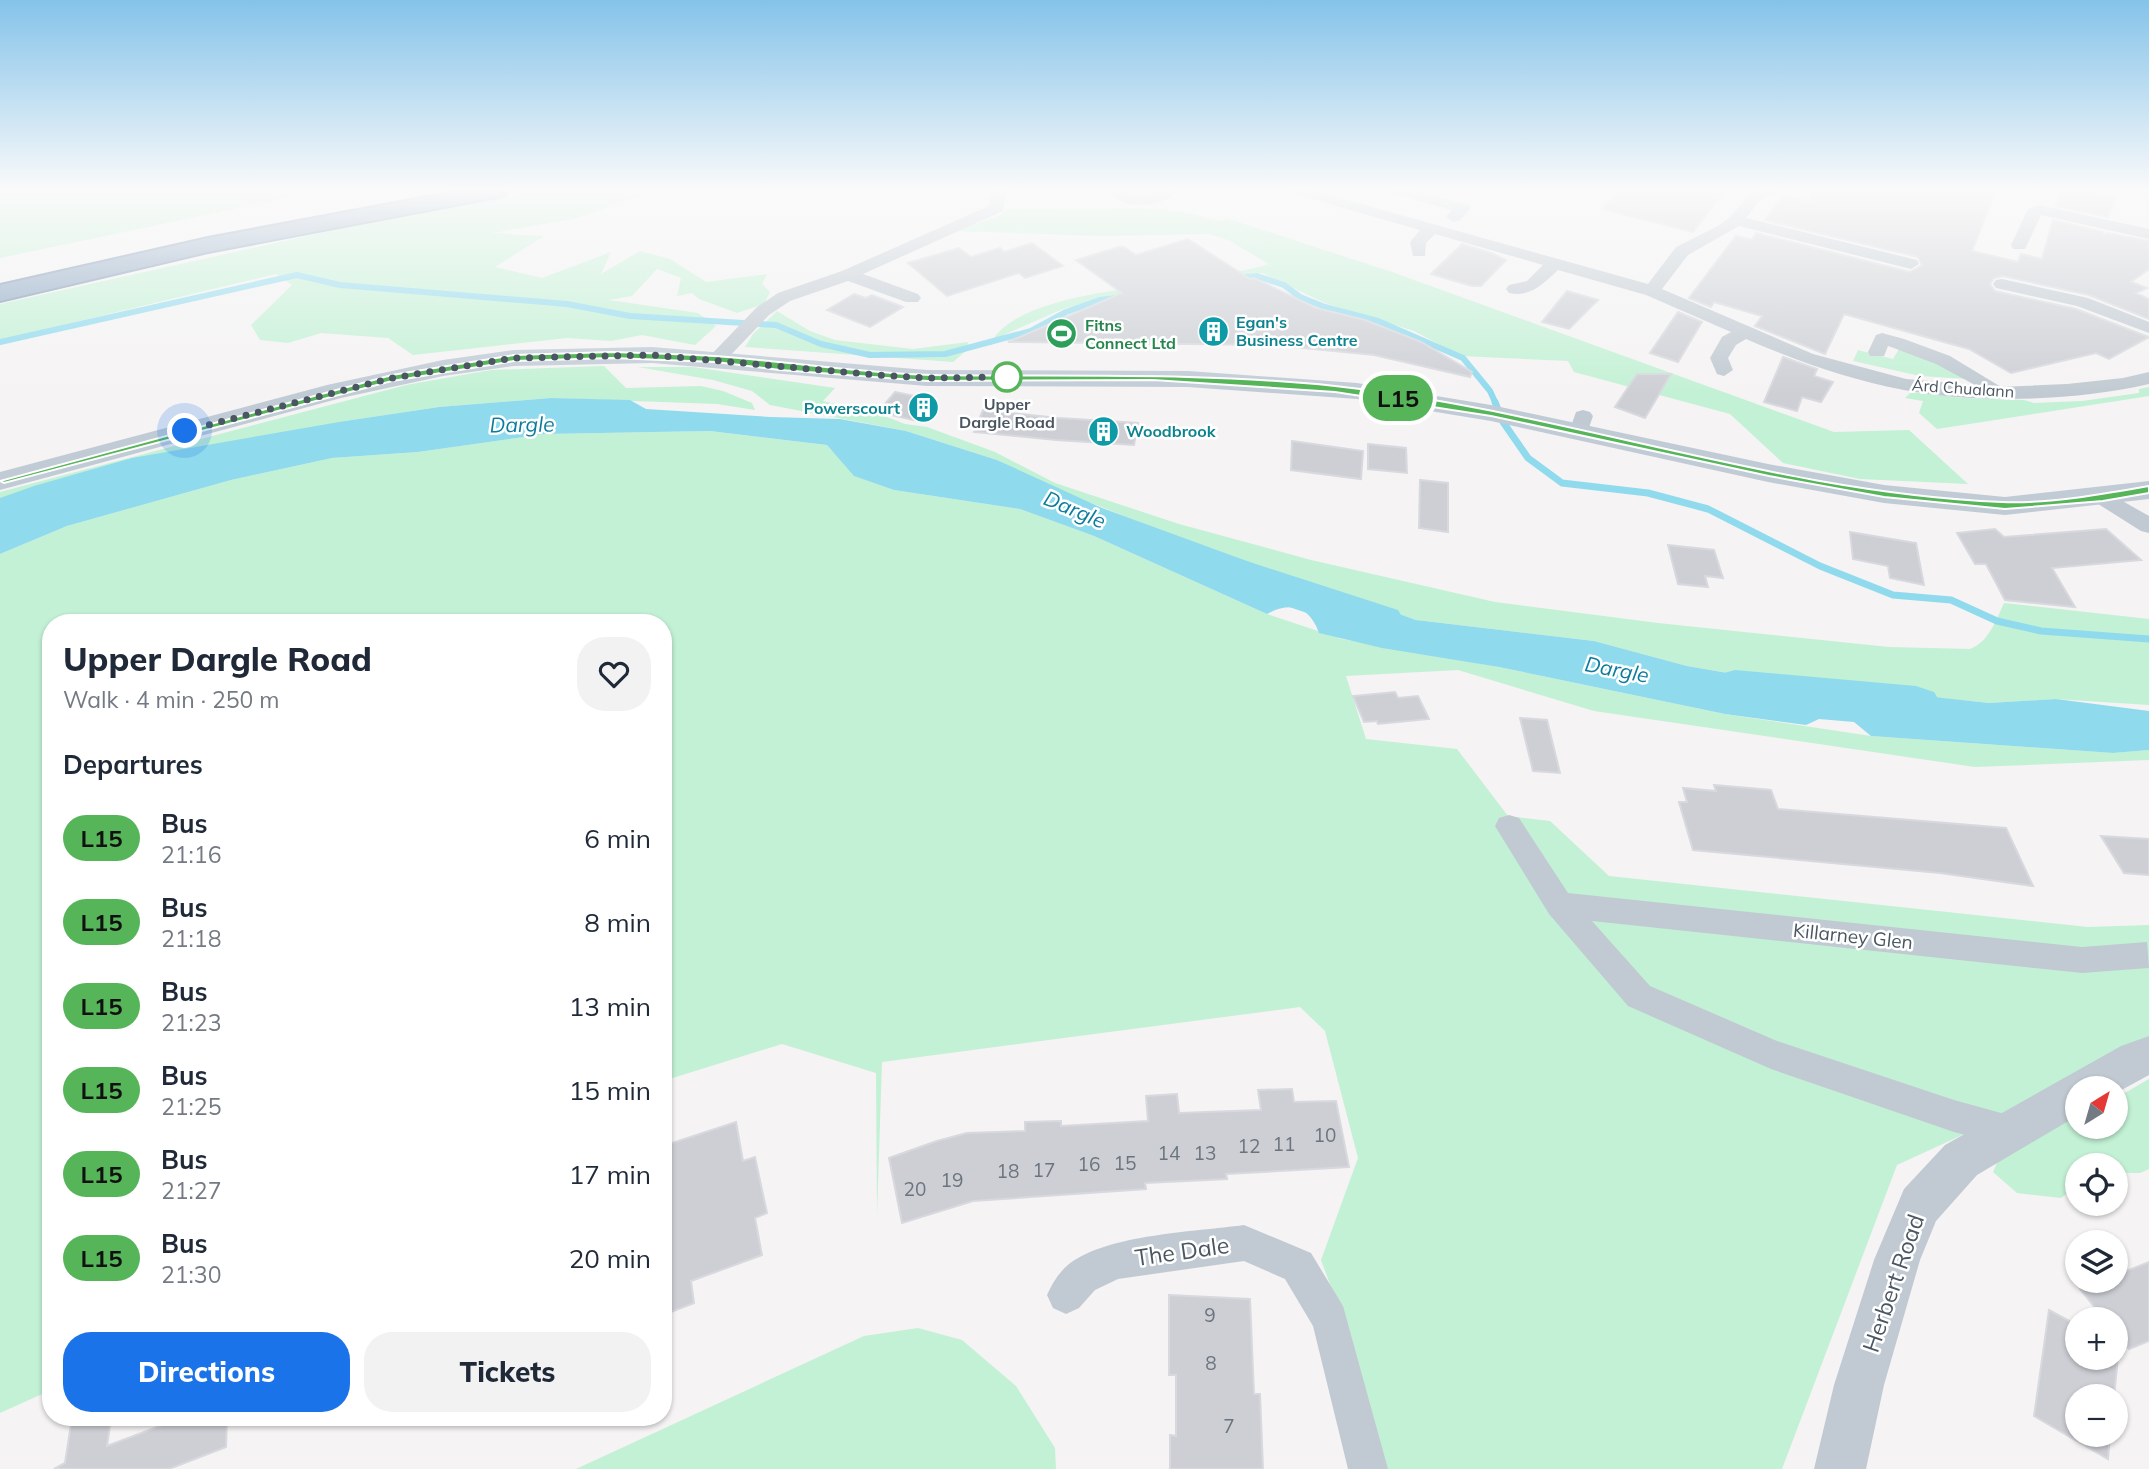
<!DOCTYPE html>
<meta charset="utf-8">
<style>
body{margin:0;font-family:Mulish,sans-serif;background:#f2f2f3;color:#1f2937;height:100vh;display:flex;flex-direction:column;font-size:26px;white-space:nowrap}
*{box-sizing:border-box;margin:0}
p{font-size:23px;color:#747a83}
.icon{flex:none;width:38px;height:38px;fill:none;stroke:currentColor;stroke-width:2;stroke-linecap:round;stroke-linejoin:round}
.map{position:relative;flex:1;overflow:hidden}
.sheet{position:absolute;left:42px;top:614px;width:630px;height:812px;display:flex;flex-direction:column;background:#fff;border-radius:28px;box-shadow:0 2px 5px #0004}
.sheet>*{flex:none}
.badge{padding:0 14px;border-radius:23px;font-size:24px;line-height:46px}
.needle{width:46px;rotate:37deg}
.fabs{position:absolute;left:2065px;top:1076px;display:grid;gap:14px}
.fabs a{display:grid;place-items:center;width:63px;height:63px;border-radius:50%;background:#fff;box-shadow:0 2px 5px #0004;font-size:35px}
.you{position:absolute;width:35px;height:35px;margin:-18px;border:5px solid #fff;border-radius:50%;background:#1a73e8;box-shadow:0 0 0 10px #1a73e833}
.map>.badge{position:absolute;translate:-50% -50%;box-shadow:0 0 0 4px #fff}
h2{padding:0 21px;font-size:26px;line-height:63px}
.round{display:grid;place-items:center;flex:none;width:74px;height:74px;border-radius:28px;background:#f2f2f3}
.summary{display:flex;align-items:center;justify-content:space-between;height:119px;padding:0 21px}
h1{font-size:33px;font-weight:800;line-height:52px}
.primary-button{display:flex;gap:14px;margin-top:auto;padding:14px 21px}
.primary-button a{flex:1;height:80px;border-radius:28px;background:#1a73e8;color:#fff;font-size:28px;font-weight:800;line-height:80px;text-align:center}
.primary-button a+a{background:#f2f2f3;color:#1f2937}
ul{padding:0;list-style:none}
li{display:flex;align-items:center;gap:21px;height:84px;padding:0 21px}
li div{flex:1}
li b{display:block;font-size:26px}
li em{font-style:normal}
li .badge{min-width:77px;font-weight:700;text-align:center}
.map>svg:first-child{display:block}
</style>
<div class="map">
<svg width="2149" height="1469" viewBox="0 0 2149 1469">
<rect width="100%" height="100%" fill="#f5f3f3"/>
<path fill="#c3f1d5" d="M 0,190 L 325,190 L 0,258 Z
M 540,190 L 675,190 L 646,195 L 573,219 L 492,233 L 544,236 L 495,267 L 542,278 L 611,252 L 601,274 L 640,251 L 670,259 L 706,282 L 767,274 L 762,284 L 770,292 L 764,304 L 737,313 L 699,299 L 692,293 L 677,296 L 681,278 L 657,269 L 632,296 L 609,300 L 698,313 L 716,326 L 695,345 L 642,335 L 611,341 L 567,338 L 413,355 L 388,338 L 321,333 L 288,343 L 260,340 L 251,325 L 292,285 L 276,274 L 0,340 L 0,304 L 352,226 Z
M 1135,208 L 1178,211 L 1222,221 L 1226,218 L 1392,272 L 1834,432 L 1909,430 L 1968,484 L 1860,479 L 1783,463 L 1730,414 L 1574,372 L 1568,361 L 1461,356 L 1414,331 L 1325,303 L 1262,273 L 1254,273 L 1174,287 L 1139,298 L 1096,300 L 1063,309 L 1006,334 L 990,346 C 1007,299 1126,289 1169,283 C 1202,278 1238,273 1269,264 L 1230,241 L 1209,234 L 1101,236 L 956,231 L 1001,215 L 1007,209 Z
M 777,311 L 810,331 L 835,340 L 913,349 L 968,342 L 967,350 L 953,362 L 745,347 L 753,334 Z
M 1899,349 L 1913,352 L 1969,379 L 1920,376 L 1853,361 L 1858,350 L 1893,359 Z
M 604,366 L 626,388 L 701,386 L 723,391 L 752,403 L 755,410 L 717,404 L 551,398 L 439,407 L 345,421 L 0,521 L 0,492 L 406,385 L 491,370 Z
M 638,367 L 693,367 L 835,388 L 823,401 L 884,416 L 905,424 L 927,427 L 995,452 L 1055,483 L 1179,524 L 1311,560 L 1495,602 L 1658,623 L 1889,647 L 1970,649 C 1989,642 1996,620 2004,603 L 2149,619 L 2149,705 L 2056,699 L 1989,703 L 1774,681 L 1687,666 L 1594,641 L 1416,620 L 1177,537 L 1061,491 L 997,460 L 906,431 L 770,405 L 752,391 L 713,380 Z
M 2149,387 L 2149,396 L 1937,429 L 1919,413 L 1923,401 L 1905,398 L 1911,392 L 1964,398 L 2024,400 L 2034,403 L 2082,401 L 2139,393 L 2139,389 Z
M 710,431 L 827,445 L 855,476 L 894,490 L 1020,509 L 1094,536 L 1267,614 L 1342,639 L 1499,667 L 1725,714 L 1871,736 L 2113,753 L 2149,750 L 2149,760 L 1975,767 L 1594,711 L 1458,670 L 1346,676 L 1366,739 L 1457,749 L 1508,816 L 1550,821 L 1609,876 L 2088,927 L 2149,925 L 2149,1049 L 1897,1165 L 1782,1469 L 1382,1469 L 1346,1327 L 1321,1260 L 1358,1158 L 1325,1031 L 1300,1007 L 882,1062 L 877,1214 L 876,1073 L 782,1044 L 663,1081 L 663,623 L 51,623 L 51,1390 L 0,1413 L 0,554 L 67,526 L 231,480 L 332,458 L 418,452 L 545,434 Z
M 2149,1079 L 2149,1169 L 2140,1173 L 2116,1173 L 2116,1166 L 2077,1166 L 2077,1186 L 2061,1198 L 2017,1193 L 1993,1172 L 2006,1142 L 2077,1115 L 2077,1127 L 2116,1127 L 2116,1098 Z
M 918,1328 L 962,1340 L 1016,1386 L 1055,1448 L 1056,1469 L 576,1469 L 864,1336 Z"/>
<path fill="#90daee" d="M 551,398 L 630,400 L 646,409 L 770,417 L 840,419 L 906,431 L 997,460 L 1102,508 L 1282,574 L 1288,588 L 1305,597 L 1326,599 L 1343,594 L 1416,620 L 1594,641 L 1687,666 L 1774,681 L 1826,703 L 1836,702 L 1861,689 L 1989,703 L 2056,699 L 2149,711 L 2149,750 L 2113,753 L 1871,736 L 1854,722 L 1819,719 L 1806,725 L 1725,714 L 1499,667 L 1382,648 L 1319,633 C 1310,607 1291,601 1267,614 L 1094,536 L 1020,509 L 894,490 L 854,476 L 827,445 L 710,431 L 545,434 L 418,452 L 332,458 L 231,480 L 67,526 L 0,554 L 0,498 L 34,486 L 132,458 L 345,421 L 439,407 Z"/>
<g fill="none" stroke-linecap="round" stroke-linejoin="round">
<path stroke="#90daee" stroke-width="6" d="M 1237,278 L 1257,276 L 1284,285 L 1300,297 L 1325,307 L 1378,321 L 1463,358 L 1490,391 L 1496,404
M 0,342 L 297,275 L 340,285 L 567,304 L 630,316 L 776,325 L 821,344 L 870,355 L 945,354 L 1031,331 L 1066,312 L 1100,300 L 1117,298"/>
<path stroke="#90daee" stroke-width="7" d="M 1495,402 L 1503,422 L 1528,458 L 1562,483 L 1648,493 L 1708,509 L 1820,566 L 1893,595 L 1951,600 L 1997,621 L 2041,631 L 2149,639"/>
<path fill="#90daee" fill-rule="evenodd" d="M 1228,555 L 1398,610 L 1405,622 L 1398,634 L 1381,638 L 1212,581 L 1205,570 L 1212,559 Z
M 1735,670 L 1916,686 L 1934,692 L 1942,705 L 1934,718 L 1916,724 L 1735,706 L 1717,701 L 1710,688 L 1717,675 Z"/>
</g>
<path fill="#cdcfd5" stroke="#d7d9de" stroke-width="2" d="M 1620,190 L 1725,190 L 1693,232 L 1602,209 Z
M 1812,190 L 1996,190 L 1972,251 L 2018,262 L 2021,254 L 2042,259 L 2053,220 L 2103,232 L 2102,235 L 2108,233 L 2149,241 L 2149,269 L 2131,282 L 2147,288 L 2136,293 L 2149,299 L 2149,319 L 2089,295 L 2003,276 L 1994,278 L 1990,284 L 1995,291 L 2076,309 L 2149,337 L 2109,359 L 2096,353 L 2011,373 L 1969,349 L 1844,314 L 1825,354 L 1755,326 L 1762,316 L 1714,302 L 1711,307 L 1689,298 L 1736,236 L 1752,240 L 1756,233 L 1910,272 L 1922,265 L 1918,257 L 1765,220 L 1783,195 L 1810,202 Z
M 2060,190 L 2079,190 L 2115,198 L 2108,217 L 2056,206 Z
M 1188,239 L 1250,279 L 1254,278 L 1316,308 L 1365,320 L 1421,342 L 1472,372 L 1470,377 L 1374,355 L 1273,345 L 1008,342 L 1122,293 L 1076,260 L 1119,247 L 1124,247 L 1136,255 Z
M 1032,243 L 1063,266 L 1025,278 L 1019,273 L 947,296 L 908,263 L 959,248 L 971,257 L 1000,248 L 1004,252 Z
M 1462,244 L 1491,253 L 1506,260 L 1481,286 L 1472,286 L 1431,274 Z
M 1567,291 L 1598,300 L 1569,329 L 1542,322 Z
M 854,294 L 866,298 L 872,295 L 903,307 L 870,327 L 827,310 Z
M 1678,312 L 1702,322 L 1678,362 L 1650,353 Z
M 1783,357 L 1817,369 L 1814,376 L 1833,382 L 1821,402 L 1802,397 L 1797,411 L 1764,402 Z
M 1637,374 L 1671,374 L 1645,418 L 1615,407 Z
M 895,392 L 933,400 L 917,421 L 878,412 Z
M 983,410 L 1058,418 L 1138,423 L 1134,445 L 1056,440 L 974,432 Z
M 1292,441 L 1363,451 L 1361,479 L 1291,470 Z
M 1368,444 L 1406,448 L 1407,473 L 1368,469 Z
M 1420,480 L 1448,483 L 1448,532 L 1419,528 Z
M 1995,529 L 2004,537 L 2106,529 L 2141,560 L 2052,568 L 2075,607 L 2005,600 L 1986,564 L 1975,564 L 1957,533 Z
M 1850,532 L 1916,543 L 1924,585 L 1890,578 L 1888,566 L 1853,559 Z
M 1668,545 L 1714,550 L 1723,578 L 1705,576 L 1708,587 L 1678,584 Z
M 1395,692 L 1398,698 L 1418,696 L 1429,719 L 1378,724 L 1377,721 L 1364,722 L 1353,696 Z
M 1520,718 L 1547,720 L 1560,773 L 1533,771 Z
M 1714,785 L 1771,790 L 1778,809 L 2006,828 L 2033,886 L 1940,873 L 1693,850 L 1679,802 L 1687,802 L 1683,788 L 1716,791 Z
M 2101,836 L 2149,839 L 2149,875 L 2124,873 Z
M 1292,1089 L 1294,1102 L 1336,1101 L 1349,1167 L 1226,1174 L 1227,1179 L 1145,1183 L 1146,1189 L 973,1201 L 902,1223 L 889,1158 L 937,1141 L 967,1133 L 1025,1131 L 1025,1122 L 1061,1121 L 1061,1126 L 1148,1121 L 1146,1096 L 1177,1094 L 1179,1113 L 1261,1110 L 1258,1090 Z
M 736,1122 L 743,1161 L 755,1157 L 767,1213 L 755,1218 L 762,1255 L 691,1281 L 694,1303 L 663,1315 L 663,1146 Z
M 2149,1262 L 2149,1341 L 2129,1349 L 2116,1333 L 2116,1320 L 2105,1320 L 2080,1289 L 2100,1281 L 2116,1281 L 2116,1275 Z
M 1169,1295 L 1250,1299 L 1254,1394 L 1260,1394 L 1263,1469 L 1170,1469 L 1170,1435 L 1176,1436 L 1176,1375 L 1169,1375 Z
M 2049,1310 L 2077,1325 L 2077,1358 L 2116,1358 L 2116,1346 L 2119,1348 L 2114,1396 L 2077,1396 L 2077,1435 L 2110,1435 L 2108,1459 L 2034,1416 Z
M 72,1418 L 111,1418 L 107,1446 L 181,1418 L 227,1418 L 226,1447 L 169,1469 L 54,1469 L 65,1463 Z"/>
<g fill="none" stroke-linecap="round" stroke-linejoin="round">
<defs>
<path id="motorway" d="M 464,190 L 508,190 L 505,195 L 497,197 L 208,252 L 0,301 L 0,285 L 208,238 Z"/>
</defs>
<use href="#motorway" stroke="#7690ad" stroke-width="4"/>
<path fill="#c1cad2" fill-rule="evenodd" d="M 992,190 L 1007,190 L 1003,211 L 863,274 L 918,294 L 921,298 L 918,302 L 906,302 L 848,281 L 790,301 L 769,315 L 723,363 L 716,365 L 707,359 L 757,307 L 778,293 L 842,271 L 989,206 Z
M 1105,190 C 1119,189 1126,196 1139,195 C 1153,195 1164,189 1179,190 C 1161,209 1122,211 1105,190 Z
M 1288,190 L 1311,190 L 1648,284 L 1676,247 L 1718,226 L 1730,217 L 1750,194 L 1760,190 L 1779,190 L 1777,193 L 1760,200 L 1746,218 L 1917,260 L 1919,264 L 1911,269 L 1739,226 L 1688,255 L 1662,289 L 1813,354 L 1906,379 L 1975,385 L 1936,364 L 1891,347 L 1888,346 L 1884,356 L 1870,356 L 1868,352 L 1876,335 L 1882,333 L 1904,339 L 1950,356 L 2001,387 L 2067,384 L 2123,378 L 2149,372 L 2149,384 C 2075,401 1978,404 1904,390 C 1850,380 1797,361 1746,339 L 1736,345 L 1728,358 L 1733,370 L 1724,376 L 1717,374 L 1710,358 L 1722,337 L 1731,332 L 1646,295 L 1558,270 C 1544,283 1530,298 1509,293 L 1506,289 L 1509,285 L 1527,281 L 1543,265 L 1435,234 L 1426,243 L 1425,256 L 1413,256 L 1410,242 L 1420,230 L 1291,193 Z
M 1388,190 L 1412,190 L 1469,205 L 1471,208 L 1460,220 L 1454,222 L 1446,217 L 1452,210 L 1391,193 Z
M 2039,205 L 2149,229 L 2149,239 L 2041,215 L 2025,249 L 2013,249 L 2011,245 L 2028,209 Z
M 2002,279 L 2088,298 L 2149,322 L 2149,333 L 2077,306 L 1996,288 L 1993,284 L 1996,280 Z
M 1583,410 L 1590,412 L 1593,416 L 1586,436 L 1572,436 L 1569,432 L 1576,412 Z
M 2103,490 L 2149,516 L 2149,533 L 2141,531 L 2095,502 L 2092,497 L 2095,492 Z
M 1509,815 L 1519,818 L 1568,893 L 2082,947 L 2147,942 L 2149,968 L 2082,973 L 1592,921 L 1650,986 L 1777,1041 L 1954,1100 L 2023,1119 L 2028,1131 L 2023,1143 L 2011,1147 L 1954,1132 L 1771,1069 L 1628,1006 L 1549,914 L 1495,826 L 1499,818 Z
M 1244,1225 L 1311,1253 L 1343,1306 L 1388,1469 L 1348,1469 L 1313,1326 L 1285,1279 L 1244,1261 L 1118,1279 L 1095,1290 L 1079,1308 L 1066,1314 L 1053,1308 L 1047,1295 C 1052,1284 1059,1272 1069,1264 C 1109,1234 1194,1232 1244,1225 Z"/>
<path fill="#c1cad2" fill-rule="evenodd" d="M 2149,1036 L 2149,1075 L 2116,1093 L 2116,1088 L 2077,1088 L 2077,1116 L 1977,1175 L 1936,1221 L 1920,1260 L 1884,1385 L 1866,1469 L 1814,1469 L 1834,1385 L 1874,1260 L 1904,1189 L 1945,1145 L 2121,1046 Z"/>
<path fill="#c1cbd6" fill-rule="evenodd" d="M 652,347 L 927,370 L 1188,371 L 1357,383 L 1491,405 L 1768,464 L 1884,485 L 2005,497 L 2149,481 L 2149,499 L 2005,515 L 1884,503 L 1768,482 L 1491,421 L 1357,399 L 1188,387 L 927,386 L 652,363 L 514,366 L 443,376 L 341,398 L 0,490 L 0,472 L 327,385 L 443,360 L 514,350 Z"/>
<use href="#motorway" fill="#8ba5c1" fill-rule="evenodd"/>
</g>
<linearGradient id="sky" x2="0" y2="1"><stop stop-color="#85c3ea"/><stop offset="0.48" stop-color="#fafafa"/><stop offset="1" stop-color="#fafafa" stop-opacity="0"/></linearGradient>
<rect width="2149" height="395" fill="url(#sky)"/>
<path fill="#56b559" stroke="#fff" stroke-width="2" d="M 612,352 C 646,353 680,354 714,356 C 786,361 858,373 931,375 C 1066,377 1201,372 1335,386 C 1560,410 1776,493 2002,502 C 2049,504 2103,494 2149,486 L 2149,493 L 2103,501 L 2005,509 L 1884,497 L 1769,476 L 1491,416 L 1335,392 L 1153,380 L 927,381 L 780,370 L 716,362 L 612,358 L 514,361 L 392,381 L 4,483 L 0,481 L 392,375 L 514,355 Z"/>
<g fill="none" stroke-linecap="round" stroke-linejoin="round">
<path stroke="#4a5661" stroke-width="7" stroke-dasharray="0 12.6" d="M 185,431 L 392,378 L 514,358 L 652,355 L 878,375 L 927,378 L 1007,377"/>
</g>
<defs>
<symbol id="building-disc" viewBox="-11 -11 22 22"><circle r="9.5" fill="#0f9aa8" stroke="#fff"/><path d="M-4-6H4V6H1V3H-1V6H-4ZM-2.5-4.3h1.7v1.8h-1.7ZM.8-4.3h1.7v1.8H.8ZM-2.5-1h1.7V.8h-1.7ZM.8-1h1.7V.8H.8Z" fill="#fff"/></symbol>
<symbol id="stadium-disc" viewBox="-11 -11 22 22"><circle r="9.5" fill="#2e9e5b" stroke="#fff"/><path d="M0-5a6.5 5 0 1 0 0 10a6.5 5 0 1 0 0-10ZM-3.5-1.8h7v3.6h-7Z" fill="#fff"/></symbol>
</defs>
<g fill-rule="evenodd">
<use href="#building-disc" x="1196" y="314" width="35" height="35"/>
<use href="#stadium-disc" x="1044" y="316" width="35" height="35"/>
<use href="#building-disc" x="906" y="390" width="35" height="35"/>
<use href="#building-disc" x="1086" y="414" width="35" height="35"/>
</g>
<circle fill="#fff" stroke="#56b559" stroke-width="3.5" cx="1007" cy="377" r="14"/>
<g text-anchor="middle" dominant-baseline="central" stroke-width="5" stroke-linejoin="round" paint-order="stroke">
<g font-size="16" font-weight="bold" fill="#0d838f" stroke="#fff" text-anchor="start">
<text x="1236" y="322">Egan's<tspan x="1236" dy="18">Business Centre</tspan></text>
<text x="900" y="408" text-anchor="end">Powerscourt</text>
<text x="1126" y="431">Woodbrook</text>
</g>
<g font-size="16" font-weight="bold" fill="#27864d" stroke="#fff" text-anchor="start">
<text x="1085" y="325">Fitns<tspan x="1085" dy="18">Connect Ltd</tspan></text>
</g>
<g font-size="16" fill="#4a5661" stroke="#fff">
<text transform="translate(1963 388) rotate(4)">Árd Chualann</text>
</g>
<g font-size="16" font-weight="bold" fill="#4a5661" stroke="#fff">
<text x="1007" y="404">Upper<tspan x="1007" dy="18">Dargle Road</tspan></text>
</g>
<g font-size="19" fill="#4a5661" stroke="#fff">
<text transform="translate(1853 936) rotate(6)">Killarney Glen</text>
</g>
<g font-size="19" fill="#6b747e">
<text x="1325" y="1135">10</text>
<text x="1284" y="1144">11</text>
<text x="1249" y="1146">12</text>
<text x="1169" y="1153">14</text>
<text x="1205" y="1153">13</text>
<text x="1125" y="1163">15</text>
<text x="1089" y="1164">16</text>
<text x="1044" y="1170">17</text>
<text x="1008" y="1171">18</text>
<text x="952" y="1180">19</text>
<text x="915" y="1189">20</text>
<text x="1210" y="1315">9</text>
<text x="1211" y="1363">8</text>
<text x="1229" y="1426">7</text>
</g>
<g font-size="21" font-style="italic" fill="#0c7c9b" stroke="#fff">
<text transform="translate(522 424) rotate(-1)">Dargle</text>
<text transform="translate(1075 509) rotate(23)">Dargle</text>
<text transform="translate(1617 669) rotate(11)">Dargle</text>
</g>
<g font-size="23" fill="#4a5661" stroke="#fff">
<text transform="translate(1182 1251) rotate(-8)">The Dale</text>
<text transform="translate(1893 1283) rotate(-71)">Herbert Road</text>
</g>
</g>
</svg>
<div class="fabs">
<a><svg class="needle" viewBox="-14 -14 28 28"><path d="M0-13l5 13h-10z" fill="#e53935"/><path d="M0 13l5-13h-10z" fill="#747a83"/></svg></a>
<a><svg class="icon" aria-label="locate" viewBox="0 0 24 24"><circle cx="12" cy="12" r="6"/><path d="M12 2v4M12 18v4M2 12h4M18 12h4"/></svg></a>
<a><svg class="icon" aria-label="layers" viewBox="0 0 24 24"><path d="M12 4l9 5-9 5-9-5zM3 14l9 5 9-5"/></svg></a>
<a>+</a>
<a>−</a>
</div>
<div class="you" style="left:185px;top:431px"></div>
<b class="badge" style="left:1398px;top:398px;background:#56b559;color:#111">L15</b>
<section class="sheet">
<div class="summary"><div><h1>Upper Dargle Road</h1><p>Walk · 4 min · 250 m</p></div><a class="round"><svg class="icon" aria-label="heart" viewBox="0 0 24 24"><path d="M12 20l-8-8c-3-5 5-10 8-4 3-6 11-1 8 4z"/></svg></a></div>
<h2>Departures</h2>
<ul>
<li><span class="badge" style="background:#56b559;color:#111">L15</span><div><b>Bus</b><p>21:16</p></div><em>6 min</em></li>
<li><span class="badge" style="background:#56b559;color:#111">L15</span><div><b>Bus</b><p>21:18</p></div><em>8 min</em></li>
<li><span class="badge" style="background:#56b559;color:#111">L15</span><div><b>Bus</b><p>21:23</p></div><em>13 min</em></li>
<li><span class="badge" style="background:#56b559;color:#111">L15</span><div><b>Bus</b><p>21:25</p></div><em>15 min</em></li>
<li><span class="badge" style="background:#56b559;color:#111">L15</span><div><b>Bus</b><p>21:27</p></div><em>17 min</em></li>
<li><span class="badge" style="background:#56b559;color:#111">L15</span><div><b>Bus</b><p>21:30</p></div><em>20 min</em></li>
</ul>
<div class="primary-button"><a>Directions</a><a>Tickets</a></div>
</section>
</div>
